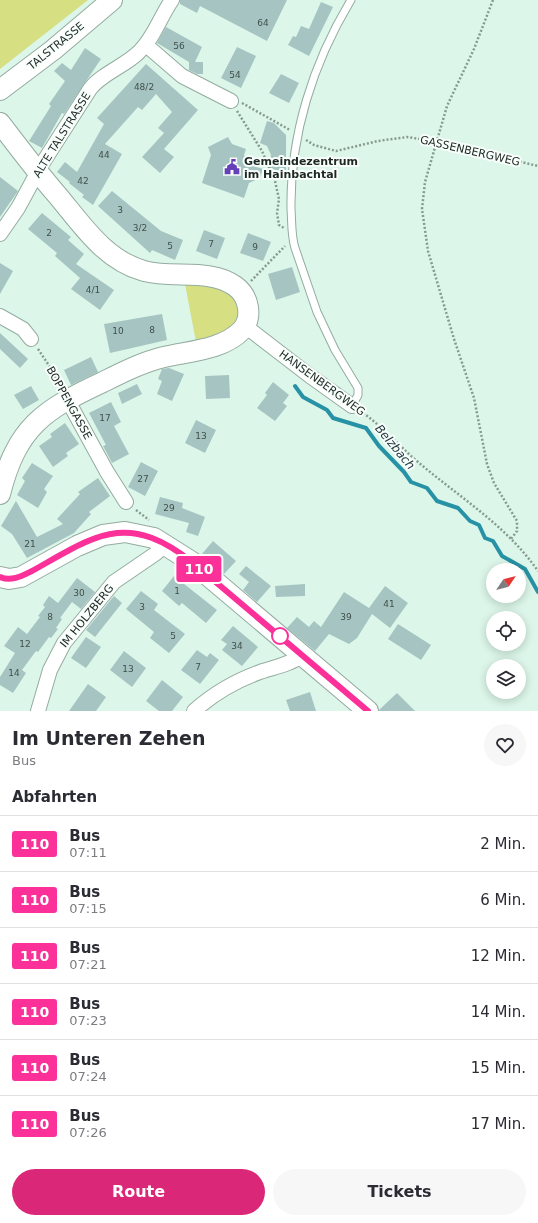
<!DOCTYPE html>
<html lang="de">
<style>
body{margin:0;font-family:"DejaVu Sans",sans-serif;background:#f7f7f7;color:#2b2b33;height:100vh;display:flex;flex-direction:column;font-size:15px;white-space:nowrap}
*{box-sizing:border-box;margin:0}
p{font-size:13px;color:#7c7c81}
.icon{flex:none;width:22px;height:22px;fill:none;stroke:currentColor;stroke-width:2;stroke-linecap:round;stroke-linejoin:round}
.map{position:relative;height:711px;overflow:hidden}
.sheet{display:flex;flex-direction:column;background:#fff;flex:1}
.sheet>*{flex:none}
.badge{padding:0 8px;border-radius:3px;font-size:14px;line-height:26px}
.needle{width:26px;rotate:55deg}
.buttons{position:absolute;left:486px;top:563px;display:grid;gap:8px}
.buttons a{display:grid;place-items:center;width:40px;height:40px;border-radius:50%;background:#fff;box-shadow:0 2px 10px #0003;font-size:20px}
.map>.badge{position:absolute;translate:-50% -50%;box-shadow:0 0 0 2px #fff}
h2{padding:0 12px;font-size:15px;line-height:36px}
.round{display:grid;place-items:center;flex:none;width:42px;height:42px;border-radius:21px;background:#f7f7f7}
.head{display:flex;align-items:center;justify-content:space-between;height:68px;padding:0 12px}
h1{font-size:19px;font-weight:800;line-height:30px}
.primary-button{display:flex;gap:8px;margin-top:auto;padding:8px 12px}
.primary-button a{flex:1;height:46px;border-radius:24px;background:#db2777;color:#fff;font-size:16px;font-weight:800;line-height:46px;text-align:center}
.primary-button a+a{background:#f7f7f7;color:#2b2b33}
ul{padding:0;list-style:none}
li{display:flex;align-items:center;gap:12px;height:56px;padding:0 12px;border-top:1px solid #e1e1e2}
li div{flex:1}
li b{display:block;font-size:15px}
li em{font-style:normal}
li .badge{min-width:44px;font-weight:700;text-align:center}
.map>svg:first-child{display:block}
</style>
<div class="map">
<svg width="538" height="711" viewBox="0 0 538 711">
<rect width="100%" height="100%" fill="#dcf6e9"/>
<path fill="#d7df83" d="M 0,0 L 88,0 L 0,69 Z
M 185,284 C 205,285 231,285 238,308 C 238,333 216,335 196,342 Z"/>
<g fill="none" stroke-linecap="round" stroke-linejoin="round">
<path stroke="#2792a5" stroke-width="4" d="M 295,386 L 303,397 L 327,410 L 333,418 L 366,428 L 379,446 L 404,472 L 411,482 L 427,488 L 437,501 L 458,508 L 470,521 L 479,525 L 485,538 L 493,541 L 502,556 L 525,569 L 538,592"/>
</g>
<path fill="#a6c5c2" d="M 180,0 L 287,0 L 267,41 L 200,6 L 197,13 L 180,4 Z
M 321,2 L 333,7 L 309,56 L 288,45 L 293,36 L 296,37 L 301,26 L 309,29 Z
M 166,27 L 202,47 L 195,62 L 203,62 L 203,74 L 197,74 L 189,70 L 189,62 L 157,43 Z
M 237,47 L 256,56 L 241,88 L 221,78 Z
M 85,48 L 101,59 L 64,114 L 62,113 L 42,148 L 29,141 L 51,106 L 49,104 L 65,81 L 54,71 L 62,63 L 71,70 Z
M 146,64 L 198,110 L 164,149 L 174,157 L 160,173 L 142,157 L 164,133 L 158,128 L 172,112 L 156,94 L 142,110 L 138,107 L 105,144 L 122,154 L 93,205 L 82,197 L 84,195 L 69,183 L 70,182 L 57,172 L 65,162 L 77,172 L 104,124 L 97,118 Z
M 281,74 L 299,83 L 289,103 L 269,93 Z
M 267,121 L 274,123 L 286,135 L 286,174 L 268,167 L 271,155 L 267,146 L 260,143 Z
M 228,137 L 232,144 L 246,149 L 244,155 L 250,165 L 263,169 L 260,178 L 249,183 L 244,198 L 202,183 L 211,155 L 208,147 Z
M 0,177 L 18,191 L 0,217 Z
M 112,191 L 161,231 L 183,240 L 175,260 L 152,250 L 150,253 L 98,206 Z
M 42,213 L 71,237 L 68,240 L 84,254 L 76,264 L 114,290 L 100,310 L 71,289 L 80,278 L 55,256 L 57,253 L 28,229 Z
M 204,230 L 225,238 L 217,259 L 196,251 Z
M 248,233 L 271,242 L 263,261 L 240,253 Z
M 0,263 L 13,271 L 0,294 Z
M 292,267 L 300,292 L 276,300 L 268,274 Z
M 162,314 L 167,340 L 110,353 L 104,324 Z
M 0,333 L 28,359 L 20,368 L 0,349 Z
M 91,357 L 98,372 L 71,385 L 64,370 Z
M 169,368 L 184,374 L 172,401 L 157,394 L 162,381 L 158,379 L 162,369 Z
M 229,375 L 230,398 L 206,399 L 205,376 Z
M 273,382 L 289,395 L 283,403 L 287,406 L 275,421 L 257,408 L 267,395 L 265,393 Z
M 137,384 L 142,394 L 122,404 L 118,393 Z
M 31,386 L 39,400 L 23,409 L 14,395 Z
M 111,402 L 121,422 L 114,426 L 129,454 L 112,463 L 103,446 L 106,445 L 89,413 Z
M 196,420 L 216,430 L 205,453 L 185,443 Z
M 65,423 L 79,444 L 66,453 L 68,456 L 53,467 L 39,446 L 52,437 L 50,434 Z
M 141,462 L 158,471 L 145,496 L 128,487 Z
M 32,463 L 53,476 L 44,489 L 47,492 L 38,508 L 17,495 L 25,481 L 22,478 Z
M 98,478 L 110,496 L 89,512 L 91,514 L 74,533 L 27,558 L 12,534 L 1,526 L 16,501 L 37,537 L 63,524 L 57,519 L 80,494 L 78,492 Z
M 160,497 L 183,503 L 182,508 L 205,517 L 198,536 L 186,532 L 189,523 L 155,514 Z
M 213,541 L 236,561 L 224,574 L 201,555 Z
M 246,566 L 271,586 L 257,602 L 243,590 L 249,582 L 239,574 Z
M 174,576 L 217,610 L 206,623 L 182,603 L 179,606 L 162,591 Z
M 77,578 L 95,592 L 81,609 L 72,602 L 60,618 L 62,619 L 56,628 L 58,629 L 51,638 L 49,637 L 38,652 L 36,651 L 22,670 L 26,673 L 13,693 L 0,685 L 0,677 L 15,653 L 4,646 L 18,627 L 27,634 L 40,617 L 38,616 L 45,607 L 43,605 L 49,596 L 58,603 Z
M 305,584 L 305,596 L 276,597 L 275,586 Z
M 385,586 L 408,603 L 390,628 L 372,614 L 357,638 L 349,644 L 329,634 L 315,651 L 287,628 L 297,617 L 309,627 L 314,621 L 321,627 L 344,592 L 369,608 Z
M 141,591 L 158,604 L 154,610 L 185,634 L 169,653 L 150,638 L 154,632 L 126,609 Z
M 114,596 L 122,603 L 95,637 L 86,630 Z
M 398,624 L 431,645 L 421,660 L 388,639 Z
M 233,626 L 258,647 L 242,666 L 222,650 L 227,644 L 221,640 Z
M 86,637 L 101,647 L 86,668 L 71,658 Z
M 197,650 L 207,657 L 210,653 L 219,660 L 200,684 L 181,670 Z
M 124,651 L 146,668 L 132,687 L 110,670 Z
M 162,680 L 183,697 L 172,711 L 159,711 L 146,701 Z
M 88,684 L 106,697 L 96,711 L 69,711 Z
M 310,692 L 316,711 L 290,711 L 286,700 Z
M 397,693 L 415,711 L 379,711 L 379,710 Z"/>
<g fill="none" stroke-linecap="round" stroke-linejoin="round">
<defs>
<path id="lane" d="M 351,0 C 313,63 290,135 291,209 C 292,222 291,235 295,248 L 317,312 L 335,350 L 358,388 L 358,395 L 352,406"/>
<path id="street" d="M 146,45 L 182,76 L 231,101
M 0,234 L 18,208 L 42,164 L 90,89 C 101,74 125,66 139,52 C 154,38 160,17 172,0
M 0,316 L 23,329 L 31,339
M 245,326 L 310,376 L 352,406
M 67,399 L 107,472 L 126,502
M 38,711 L 50,670 L 64,643 L 114,582 L 155,554 L 166,544
M 194,711 C 213,694 235,681 260,672 C 274,667 290,665 302,655"/>
<path id="secondary" d="M 0,90 L 53,50 L 112,0
M 0,123 C 19,148 38,173 58,196 C 83,226 105,260 144,271 C 173,279 210,268 235,286 C 249,296 253,317 242,330 C 223,350 189,351 164,357 C 143,362 123,372 103,382 C 43,410 17,427 0,494
M 0,577 L 9,579 L 21,577 L 77,546 L 103,535 L 125,532 L 154,538 L 192,562 L 368,711"/>
</defs>
<use href="#lane" stroke="#94aca0" stroke-width="9"/>
<use href="#street" stroke="#94aca0" stroke-width="16"/>
<use href="#secondary" stroke="#94aca0" stroke-width="22"/>
<path stroke="#879a90" stroke-width="2.5" stroke-dasharray="2 2" stroke-linecap="butt" d="M 493,0 L 474,49 L 447,106 L 425,182 L 422,209 L 428,251 L 454,339 L 474,398 L 487,464 L 494,483 L 517,521 L 517,531 L 511,539
M 242,103 L 290,130
M 237,111 L 262,151 L 275,181 L 279,199 L 277,213 L 279,225 L 284,228
M 306,140 L 314,145 L 336,151 L 378,141 L 407,137 L 433,141 L 538,166
M 251,281 L 285,246
M 38,349 L 50,367 L 60,386
M 363,413 C 383,427 399,446 418,462 C 459,497 506,525 538,571
M 136,510 L 149,520"/>
<use href="#lane" stroke="#fff" stroke-width="7"/>
<use href="#street" stroke="#fff" stroke-width="14"/>
<use href="#secondary" stroke="#fff" stroke-width="20"/>
</g>
<g fill="none" stroke-linecap="round" stroke-linejoin="round">
<defs>
<path id="line" d="M 0,577 C 11,582 22,576 32,571 C 95,536 126,510 192,562 L 368,711"/>
</defs>
<use href="#line" stroke="#fff" stroke-width="9"/>
<use href="#line" stroke="#fb3199" stroke-width="6"/>
</g>
<defs>
<symbol id="civic-bare" viewBox="-9 -9 18 18"><path d="M-.6-6.5H3V-4.5H.6V-3L4-1V1h2V6H-6V1h2V-1L-.6-3ZM-1.2 2.5V6h2.4V2.5Z" fill="#6540b8" stroke="#f8fefb" stroke-width="2.5" paint-order="stroke"/></symbol>
</defs>
<g fill-rule="evenodd">
<use href="#civic-bare" x="221" y="156" width="22" height="22"/>
</g>
<circle fill="#fff" stroke="#fb3199" stroke-width="2" cx="280" cy="636" r="8"/>
<g text-anchor="middle" dominant-baseline="central" stroke-width="4" stroke-linejoin="round" paint-order="stroke">
<g font-size="9" fill="#404f4b">
<text x="263" y="23">64</text>
<text x="179" y="46">56</text>
<text x="235" y="75">54</text>
<text x="144" y="87">48/2</text>
<text x="104" y="155">44</text>
<text x="83" y="181">42</text>
<text x="120" y="210">3</text>
<text x="140" y="228">3/2</text>
<text x="49" y="233">2</text>
<text x="211" y="244">7</text>
<text x="170" y="246">5</text>
<text x="255" y="247">9</text>
<text x="93" y="290">4/1</text>
<text x="152" y="330">8</text>
<text x="118" y="331">10</text>
<text x="105" y="418">17</text>
<text x="201" y="436">13</text>
<text x="143" y="479">27</text>
<text x="169" y="508">29</text>
<text x="30" y="544">21</text>
<text x="177" y="591">1</text>
<text x="79" y="593">30</text>
<text x="389" y="604">41</text>
<text x="142" y="607">3</text>
<text x="50" y="617">8</text>
<text x="346" y="617">39</text>
<text x="173" y="636">5</text>
<text x="25" y="644">12</text>
<text x="237" y="646">34</text>
<text x="198" y="667">7</text>
<text x="128" y="669">13</text>
<text x="14" y="673">14</text>
</g>
<g font-size="11" fill="#1e2823" stroke="#f8fefb">
<text transform="translate(56 46) rotate(-39)">TALSTRASSE</text>
<text transform="translate(62 135) rotate(-58)">ALTE TALSTRASSE</text>
<text transform="translate(470 151) rotate(13)">GASSENBERGWEG</text>
<text transform="translate(322 383) rotate(36)">HANSENBERGWEG</text>
<text transform="translate(69 403) rotate(61)">BOPPENGASSE</text>
<text transform="translate(87 616) rotate(-51)">IM HOLZBERG</text>
</g>
<g font-size="11" font-weight="bold" fill="#1e2823" stroke="#f8fefb" text-anchor="start">
<text x="244" y="161">Gemeindezentrum<tspan x="244" dy="13">im Hainbachtal</tspan></text>
</g>
<g font-size="12" font-style="italic" fill="#233a40" stroke="#f8fefb">
<text transform="translate(395 447) rotate(50)">Belzbach</text>
</g>
</g>
</svg>
<div class="buttons">
<a><svg class="needle" viewBox="-14 -14 28 28"><path d="M0-13l5 13h-10z" fill="#e53935"/><path d="M0 13l5-13h-10z" fill="#7c7c81"/></svg></a>
<a><svg class="icon" aria-label="locate" viewBox="0 0 24 24"><circle cx="12" cy="12" r="6"/><path d="M12 2v4M12 18v4M2 12h4M18 12h4"/></svg></a>
<a><svg class="icon" aria-label="layers" viewBox="0 0 24 24"><path d="M12 4l9 5-9 5-9-5zM3 14l9 5 9-5"/></svg></a>
</div>
<b class="badge" style="left:199px;top:569px;background:#fb3199;color:#fff">110</b>
</div>
<section class="sheet">
<div class="head"><div><h1>Im Unteren Zehen</h1><p>Bus</p></div><a class="round"><svg class="icon" aria-label="heart" viewBox="0 0 24 24"><path d="M12 20l-8-8c-3-5 5-10 8-4 3-6 11-1 8 4z"/></svg></a></div>
<h2>Abfahrten</h2>
<ul>
<li><span class="badge" style="background:#fb3199;color:#fff">110</span><div><b>Bus</b><p>07:11</p></div><em>2 Min.</em></li>
<li><span class="badge" style="background:#fb3199;color:#fff">110</span><div><b>Bus</b><p>07:15</p></div><em>6 Min.</em></li>
<li><span class="badge" style="background:#fb3199;color:#fff">110</span><div><b>Bus</b><p>07:21</p></div><em>12 Min.</em></li>
<li><span class="badge" style="background:#fb3199;color:#fff">110</span><div><b>Bus</b><p>07:23</p></div><em>14 Min.</em></li>
<li><span class="badge" style="background:#fb3199;color:#fff">110</span><div><b>Bus</b><p>07:24</p></div><em>15 Min.</em></li>
<li><span class="badge" style="background:#fb3199;color:#fff">110</span><div><b>Bus</b><p>07:26</p></div><em>17 Min.</em></li>
</ul>
<div class="primary-button"><a>Route</a><a>Tickets</a></div>
</section>
